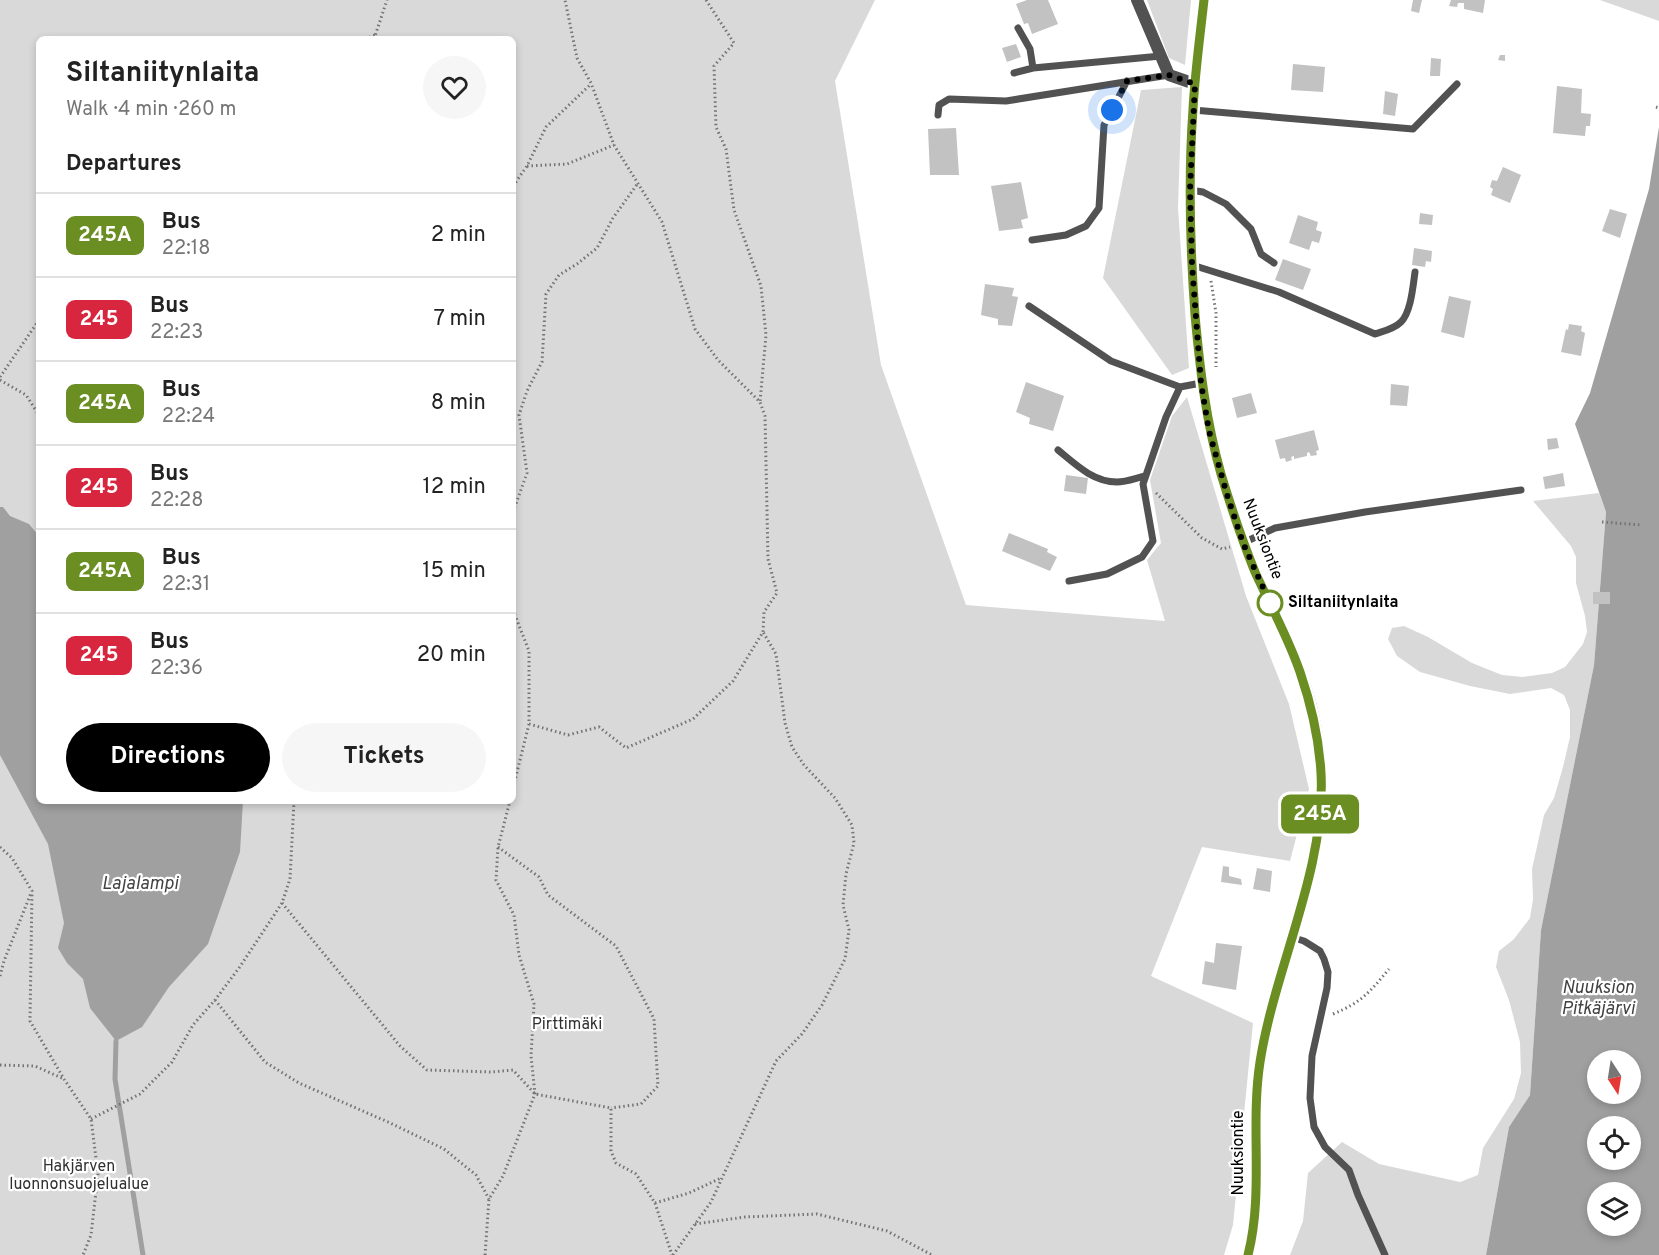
<!DOCTYPE html>
<meta charset="utf-8">
<style>
body{margin:0;font-family:Overpass,sans-serif;background:#f6f6f6;color:#222;height:100vh;display:flex;flex-direction:column;font-size:22px;white-space:nowrap}
*{box-sizing:border-box;margin:0}
p{font-size:20px;color:#767676}
.icon{flex:none;width:33px;height:33px;fill:none;stroke:currentColor;stroke-width:2;stroke-linecap:round;stroke-linejoin:round}
.map{position:relative;flex:1;overflow:hidden}
.drawer{position:absolute;left:36px;top:36px;width:480px;height:768px;display:flex;flex-direction:column;background:#fff;border-radius:9px;box-shadow:0 3px 9px #0003}
.drawer>*{flex:none}
.badge{padding:0 12px;border-radius:9px;font-size:21px;line-height:39px}
.needle{width:39px;rotate:168deg}
.fabs{position:absolute;left:1587px;top:1050px;display:grid;gap:12px}
.fabs a{display:grid;place-items:center;width:54px;height:54px;border-radius:50%;background:#fff;box-shadow:0 3px 9px #0003;font-size:30px}
.you{position:absolute;width:30px;height:30px;margin:-15px;border:4px solid #fff;border-radius:50%;background:#1a73e8;box-shadow:0 0 0 9px #1a73e833}
.map>.badge{position:absolute;translate:-50% -50%;box-shadow:0 0 0 3px #fff}
h2{padding:0 30px;font-size:22px;line-height:54px}
.round{display:grid;place-items:center;flex:none;width:63px;height:63px;border-radius:32px;background:#f6f6f6}
.headline{display:flex;align-items:center;justify-content:space-between;height:102px;padding:0 30px}
h1{font-size:28px;font-weight:700;line-height:45px}
.action{display:flex;gap:12px;margin-top:auto;padding:12px 30px}
.action a{flex:1;height:69px;border-radius:36px;background:#000;color:#fff;font-size:24px;font-weight:700;line-height:69px;text-align:center}
.action a+a{background:#f6f6f6;color:#222}
ul{padding:0;list-style:none}
li{display:flex;align-items:center;gap:18px;height:84px;padding:0 30px;border-top:2px solid #e0e0e0}
li div{flex:1}
li b{display:block;font-size:22px}
li em{font-style:normal}
li .badge{min-width:66px;font-weight:700;text-align:center}
.map>svg:first-child{display:block}
</style>
<div class="map">
<svg width="1659" height="1255" viewBox="0 0 1659 1255">
<rect width="100%" height="100%" fill="#fff"/>
<path fill="#d9d9d9" fill-rule="evenodd" d="M 0,0 L 875,0 L 835,81 L 881,365 L 966,605 L 1165,621 L 1147,560 L 1161,543 L 1150,480 L 1172,416 L 1187,397 L 1246,596 L 1289,704 L 1309,789 L 1290,861 L 1202,847 L 1151,976 L 1253,1023 L 1233,1225 L 1224,1255 L 0,1255 ZM 39,39 L 513,39 L 513,801 L 39,801 Z
M 1147,0 L 1191,0 L 1185,65 L 1169,58 Z
M 1600,0 L 1659,0 L 1659,21 Z
M 1182,87 L 1178,208 L 1189,368 L 1172,375 L 1103,278 L 1141,90 Z
M 1599,493 L 1606,512 L 1594,665 L 1541,930 L 1530,1095 L 1509,1127 L 1486,1255 L 1290,1255 L 1303,1221 L 1308,1173 L 1342,1142 L 1379,1164 L 1460,1182 L 1478,1175 L 1483,1148 L 1514,1099 L 1521,1073 L 1520,1042 L 1509,1000 L 1496,967 L 1499,951 L 1514,939 L 1530,918 L 1533,899 L 1532,869 L 1544,815 L 1554,798 L 1563,767 L 1570,737 L 1570,710 L 1564,695 L 1551,688 L 1510,694 L 1470,686 L 1420,672 L 1397,656 L 1388,639 L 1392,628 L 1404,626 L 1428,637 L 1472,663 L 1502,675 L 1523,677 L 1552,673 L 1565,667 L 1583,644 L 1587,632 L 1585,616 L 1576,583 L 1576,557 L 1571,546 L 1533,501 Z"/>
<path fill="#a0a0a0" fill-rule="evenodd" d="M 1659,127 L 1659,1255 L 1486,1255 L 1509,1127 L 1530,1095 L 1541,930 L 1594,665 L 1606,512 L 1575,424 L 1590,393 L 1649,189 ZM 1598,1060 L 1630,1060 L 1630,1094 L 1598,1094 ZM 1598,1126 L 1630,1126 L 1630,1160 L 1598,1160 ZM 1598,1192 L 1630,1192 L 1630,1226 L 1598,1226 Z
M 0,507 L 3,507 L 10,516 L 29,524 L 39,536 L 39,801 L 243,801 L 240,852 L 208,944 L 169,987 L 142,1027 L 116,1041 L 90,1008 L 83,979 L 67,963 L 58,948 L 64,923 L 48,844 L 0,755 Z"/>
<g fill="none" stroke-linecap="round" stroke-linejoin="round">
<path stroke="#a0a0a0" stroke-width="5" d="M 116,1041 L 115,1079 L 143,1255"/>
</g>
<path fill="#c2c2c2" d="M 1027,0 L 1048,0 L 1058,24 L 1032,34 L 1028,23 L 1024,24 L 1016,4 Z
M 1413,0 L 1422,0 L 1419,13 L 1411,11 Z
M 1451,0 L 1485,0 L 1483,13 L 1464,9 L 1464,3 L 1458,3 L 1457,7 L 1449,6 Z
M 1016,44 L 1021,57 L 1007,62 L 1002,48 Z
M 1500,55 L 1505,55 L 1505,61 L 1498,60 Z
M 1431,58 L 1441,59 L 1440,76 L 1430,76 Z
M 1293,64 L 1325,67 L 1323,92 L 1291,90 Z
M 1557,86 L 1582,89 L 1581,113 L 1591,114 L 1590,126 L 1586,126 L 1585,136 L 1553,133 Z
M 1385,91 L 1398,94 L 1395,116 L 1383,114 Z
M 956,128 L 959,175 L 930,175 L 928,129 Z
M 1503,167 L 1521,175 L 1510,203 L 1491,195 L 1493,189 L 1490,187 L 1492,180 L 1497,181 Z
M 1021,182 L 1028,218 L 1021,220 L 1023,228 L 999,231 L 991,186 Z
M 1610,209 L 1627,214 L 1620,238 L 1602,231 Z
M 1420,213 L 1433,215 L 1432,225 L 1419,224 Z
M 1298,215 L 1318,222 L 1316,230 L 1322,232 L 1319,243 L 1312,241 L 1309,250 L 1289,243 Z
M 1414,248 L 1432,251 L 1431,262 L 1426,261 L 1425,267 L 1412,265 Z
M 1283,259 L 1311,269 L 1303,290 L 1275,280 Z
M 985,284 L 1014,288 L 1012,296 L 1018,297 L 1012,326 L 998,325 L 998,319 L 981,315 Z
M 1449,296 L 1471,301 L 1464,338 L 1441,332 Z
M 1569,324 L 1582,326 L 1581,331 L 1585,333 L 1581,356 L 1561,352 L 1566,329 L 1568,330 Z
M 1026,382 L 1064,396 L 1053,431 L 1029,424 L 1030,418 L 1016,412 Z
M 1391,384 L 1409,386 L 1407,406 L 1390,405 Z
M 1251,393 L 1257,413 L 1237,418 L 1232,398 Z
M 1314,430 L 1319,450 L 1316,451 L 1317,455 L 1311,456 L 1309,452 L 1307,453 L 1307,456 L 1294,459 L 1294,456 L 1291,457 L 1292,460 L 1286,462 L 1285,458 L 1280,459 L 1275,440 Z
M 1557,438 L 1559,448 L 1548,450 L 1547,439 Z
M 1563,473 L 1565,486 L 1545,489 L 1543,477 Z
M 1066,475 L 1088,478 L 1086,494 L 1064,491 Z
M 1009,533 L 1048,549 L 1047,552 L 1057,557 L 1050,571 L 1002,551 Z
M 1593,592 L 1610,592 L 1610,604 L 1593,604 Z
M 1223,866 L 1229,867 L 1229,876 L 1241,879 L 1242,885 L 1221,882 Z
M 1257,868 L 1272,871 L 1270,892 L 1253,889 Z
M 1216,943 L 1242,946 L 1236,990 L 1202,984 L 1205,961 L 1214,963 Z"/>
<g fill="none" stroke-linecap="round" stroke-linejoin="round">
<path stroke="#747474" stroke-width="3" stroke-dasharray="1.5 3" stroke-linecap="butt" d="M 706,0 L 734,43 L 714,66 L 716,127 L 726,149 L 734,210 L 761,286 L 766,335 L 760,402
M 365,39 L 375,35
M 374,39 L 387,0
M 1656,107 L 1659,108
M 527,166 L 567,164 L 614,145
M 513,186 L 527,166 L 546,127 L 591,84
M 1211,281 L 1216,313 L 1216,367
M 0,377 L 39,320
M 0,380 L 26,395 L 39,415
M 1156,493 L 1202,538 L 1222,549 L 1230,547
M 513,512 L 527,473 L 519,415 L 527,391 L 542,362 L 546,294 L 559,275 L 577,264 L 597,248 L 613,218 L 638,183
M 1602,522 L 1641,525
M 513,610 L 529,651 L 529,724 L 513,788
M 529,724 L 568,735 L 599,727 L 626,748 L 693,719 L 733,681 L 763,632 L 764,612 L 777,593 L 768,559 L 765,416 L 760,402 L 718,360 L 695,329 L 662,222 L 614,145 L 591,83 L 577,58 L 565,0
M 0,847 L 12,858 L 32,891 L 30,1021 L 64,1079 L 91,1119 L 98,1174 L 91,1235 L 83,1255
M 498,847 L 539,877 L 548,895 L 616,946 L 654,1019 L 658,1086 L 641,1104 L 611,1108
M 282,903 L 400,1046 L 427,1070 L 491,1072 L 513,1070 L 535,1094 L 611,1108 L 611,1151 L 616,1163 L 636,1174 L 655,1203 L 672,1255
M 0,976 L 4,961 L 31,893
M 215,1000 L 265,1062 L 299,1083 L 388,1122 L 444,1149 L 476,1175 L 489,1199
M 1333,1014 C 1362,1002 1369,993 1389,969
M 0,1065 L 35,1066 L 64,1079
M 91,1119 L 140,1094 L 172,1062 L 193,1025 L 215,1000 L 239,968 L 282,903 L 290,879 L 294,801
M 655,1203 L 689,1193 L 721,1178
M 695,1224 L 745,1217 L 817,1214 L 887,1231 L 932,1255
M 485,1255 L 489,1199 L 503,1176 L 535,1094 L 531,1056 L 534,1004 L 519,955 L 514,915 L 496,880 L 498,847 L 510,801
M 673,1255 L 711,1202 L 776,1061 L 802,1034 L 822,1005 L 845,959 L 849,930 L 843,905 L 846,874 L 854,843 L 852,825 L 835,798 L 804,765 L 792,747 L 785,723 L 776,654 L 763,632"/>
<path stroke="#525252" stroke-width="7" d="M 1018,28 L 1030,49 L 1033,68 L 1161,56
M 1014,73 L 1033,68
M 1193,110 L 1413,129 L 1457,84
M 938,115 L 939,105 L 949,99 L 1006,101 L 1169,75
M 1190,190 L 1203,192 L 1226,204 L 1251,229 L 1261,254 L 1274,263
M 1032,240 L 1066,235 L 1086,226 L 1099,208 L 1104,125 L 1127,81
M 1192,265 L 1279,292 L 1375,334 C 1384,331 1394,329 1401,322 C 1411,312 1413,286 1415,272
M 1029,306 L 1111,361 L 1180,387 L 1201,383
M 1058,450 C 1075,464 1093,482 1117,482 C 1126,482 1136,478 1145,476
M 1243,543 L 1275,528 L 1365,512 L 1521,490
M 1069,581 L 1107,574 L 1142,557 L 1153,541 L 1143,484 L 1166,417 L 1180,387
M 1291,937 L 1304,941 L 1320,951 L 1324,959 L 1328,972 L 1327,988 L 1312,1056 L 1310,1098 L 1314,1127 L 1325,1147 L 1349,1170 L 1358,1195 L 1385,1255"/>
<path stroke="#525252" stroke-width="12" d="M 1137,0 L 1169,75 L 1195,84"/>
<path stroke="#525252" stroke-width="12" d="M 1204,0 C 1200,36 1195,73 1193,109 C 1188,178 1190,247 1195,315 C 1200,370 1206,422 1221,474 C 1231,507 1242,540 1255,572 C 1270,605 1288,637 1300,672 C 1312,703 1319,739 1321,773 C 1326,870 1275,967 1260,1062 C 1250,1126 1264,1192 1248,1255"/>
</g>
<g fill="none" stroke-linecap="round" stroke-linejoin="round">
<defs>
<path id="line" d="M 1204,0 C 1200,36 1195,73 1193,109 C 1188,178 1190,247 1195,315 C 1200,370 1206,421 1221,474 C 1231,507 1242,540 1255,572 C 1270,605 1288,637 1300,672 C 1311,704 1319,739 1321,773 C 1326,870 1275,966 1260,1062 C 1250,1126 1264,1192 1248,1255"/>
</defs>
<use href="#line" stroke="#fff" stroke-width="14"/>
<use href="#line" stroke="#6b8e23" stroke-width="9"/>
<path stroke="#000" stroke-width="6" stroke-dasharray="0 10.8" d="M 1112,110 L 1127,81 L 1169,75 L 1195,84 L 1190,190 L 1192,265 L 1201,383 L 1209,431 L 1228,498 L 1243,543 L 1270,603"/>
</g>
<circle fill="#fff" stroke="#6b8e23" stroke-width="3" cx="1270" cy="603" r="12"/>
<g text-anchor="middle" dominant-baseline="central" stroke-width="4.5" stroke-linejoin="round" paint-order="stroke">
<g font-size="16" fill="#000" stroke="#fff">
<text transform="translate(1262 539) rotate(69)">Nuuksiontie</text>
<text transform="translate(1239 1153) rotate(-90)">Nuuksiontie</text>
</g>
<g font-size="16" font-weight="bold" fill="#000" stroke="#fff" text-anchor="start">
<text x="1288" y="603">Siltaniitynlaita</text>
</g>
<g font-size="16" fill="#303030" stroke="#fff">
<text x="567" y="1025">Pirttimäki</text>
<text x="79" y="1167">Hakjärven<tspan x="79" dy="18">luonnonsuojelualue</tspan></text>
</g>
<g font-size="18" font-style="italic" fill="#414141" stroke="#fff">
<text x="140" y="884">Lajalampi</text>
<text x="1598" y="988">Nuuksion<tspan x="1598" dy="21">Pitkäjärvi</tspan></text>
</g>
</g>
</svg>
<div class="fabs">
<a><svg class="needle" viewBox="-14 -14 28 28"><path d="M0-13l5 13h-10z" fill="#e53935"/><path d="M0 13l5-13h-10z" fill="#767676"/></svg></a>
<a><svg class="icon" aria-label="locate" viewBox="0 0 24 24"><circle cx="12" cy="12" r="6"/><path d="M12 2v4M12 18v4M2 12h4M18 12h4"/></svg></a>
<a><svg class="icon" aria-label="layers" viewBox="0 0 24 24"><path d="M12 4l9 5-9 5-9-5zM3 14l9 5 9-5"/></svg></a>
</div>
<div class="you" style="left:1112px;top:110px"></div>
<b class="badge" style="left:1320px;top:814px;background:#6b8e23;color:#fff">245A</b>
<section class="drawer">
<div class="headline"><div><h1>Siltaniitynlaita</h1><p>Walk · 4 min · 260 m</p></div><a class="round"><svg class="icon" aria-label="heart" viewBox="0 0 24 24"><path d="M12 20l-8-8c-3-5 5-10 8-4 3-6 11-1 8 4z"/></svg></a></div>
<h2>Departures</h2>
<ul>
<li><span class="badge" style="background:#6b8e23;color:#fff">245A</span><div><b>Bus</b><p>22:18</p></div><em>2 min</em></li>
<li><span class="badge" style="background:#d7263d;color:#fff">245</span><div><b>Bus</b><p>22:23</p></div><em>7 min</em></li>
<li><span class="badge" style="background:#6b8e23;color:#fff">245A</span><div><b>Bus</b><p>22:24</p></div><em>8 min</em></li>
<li><span class="badge" style="background:#d7263d;color:#fff">245</span><div><b>Bus</b><p>22:28</p></div><em>12 min</em></li>
<li><span class="badge" style="background:#6b8e23;color:#fff">245A</span><div><b>Bus</b><p>22:31</p></div><em>15 min</em></li>
<li><span class="badge" style="background:#d7263d;color:#fff">245</span><div><b>Bus</b><p>22:36</p></div><em>20 min</em></li>
</ul>
<div class="action"><a>Directions</a><a>Tickets</a></div>
</section>
</div>
